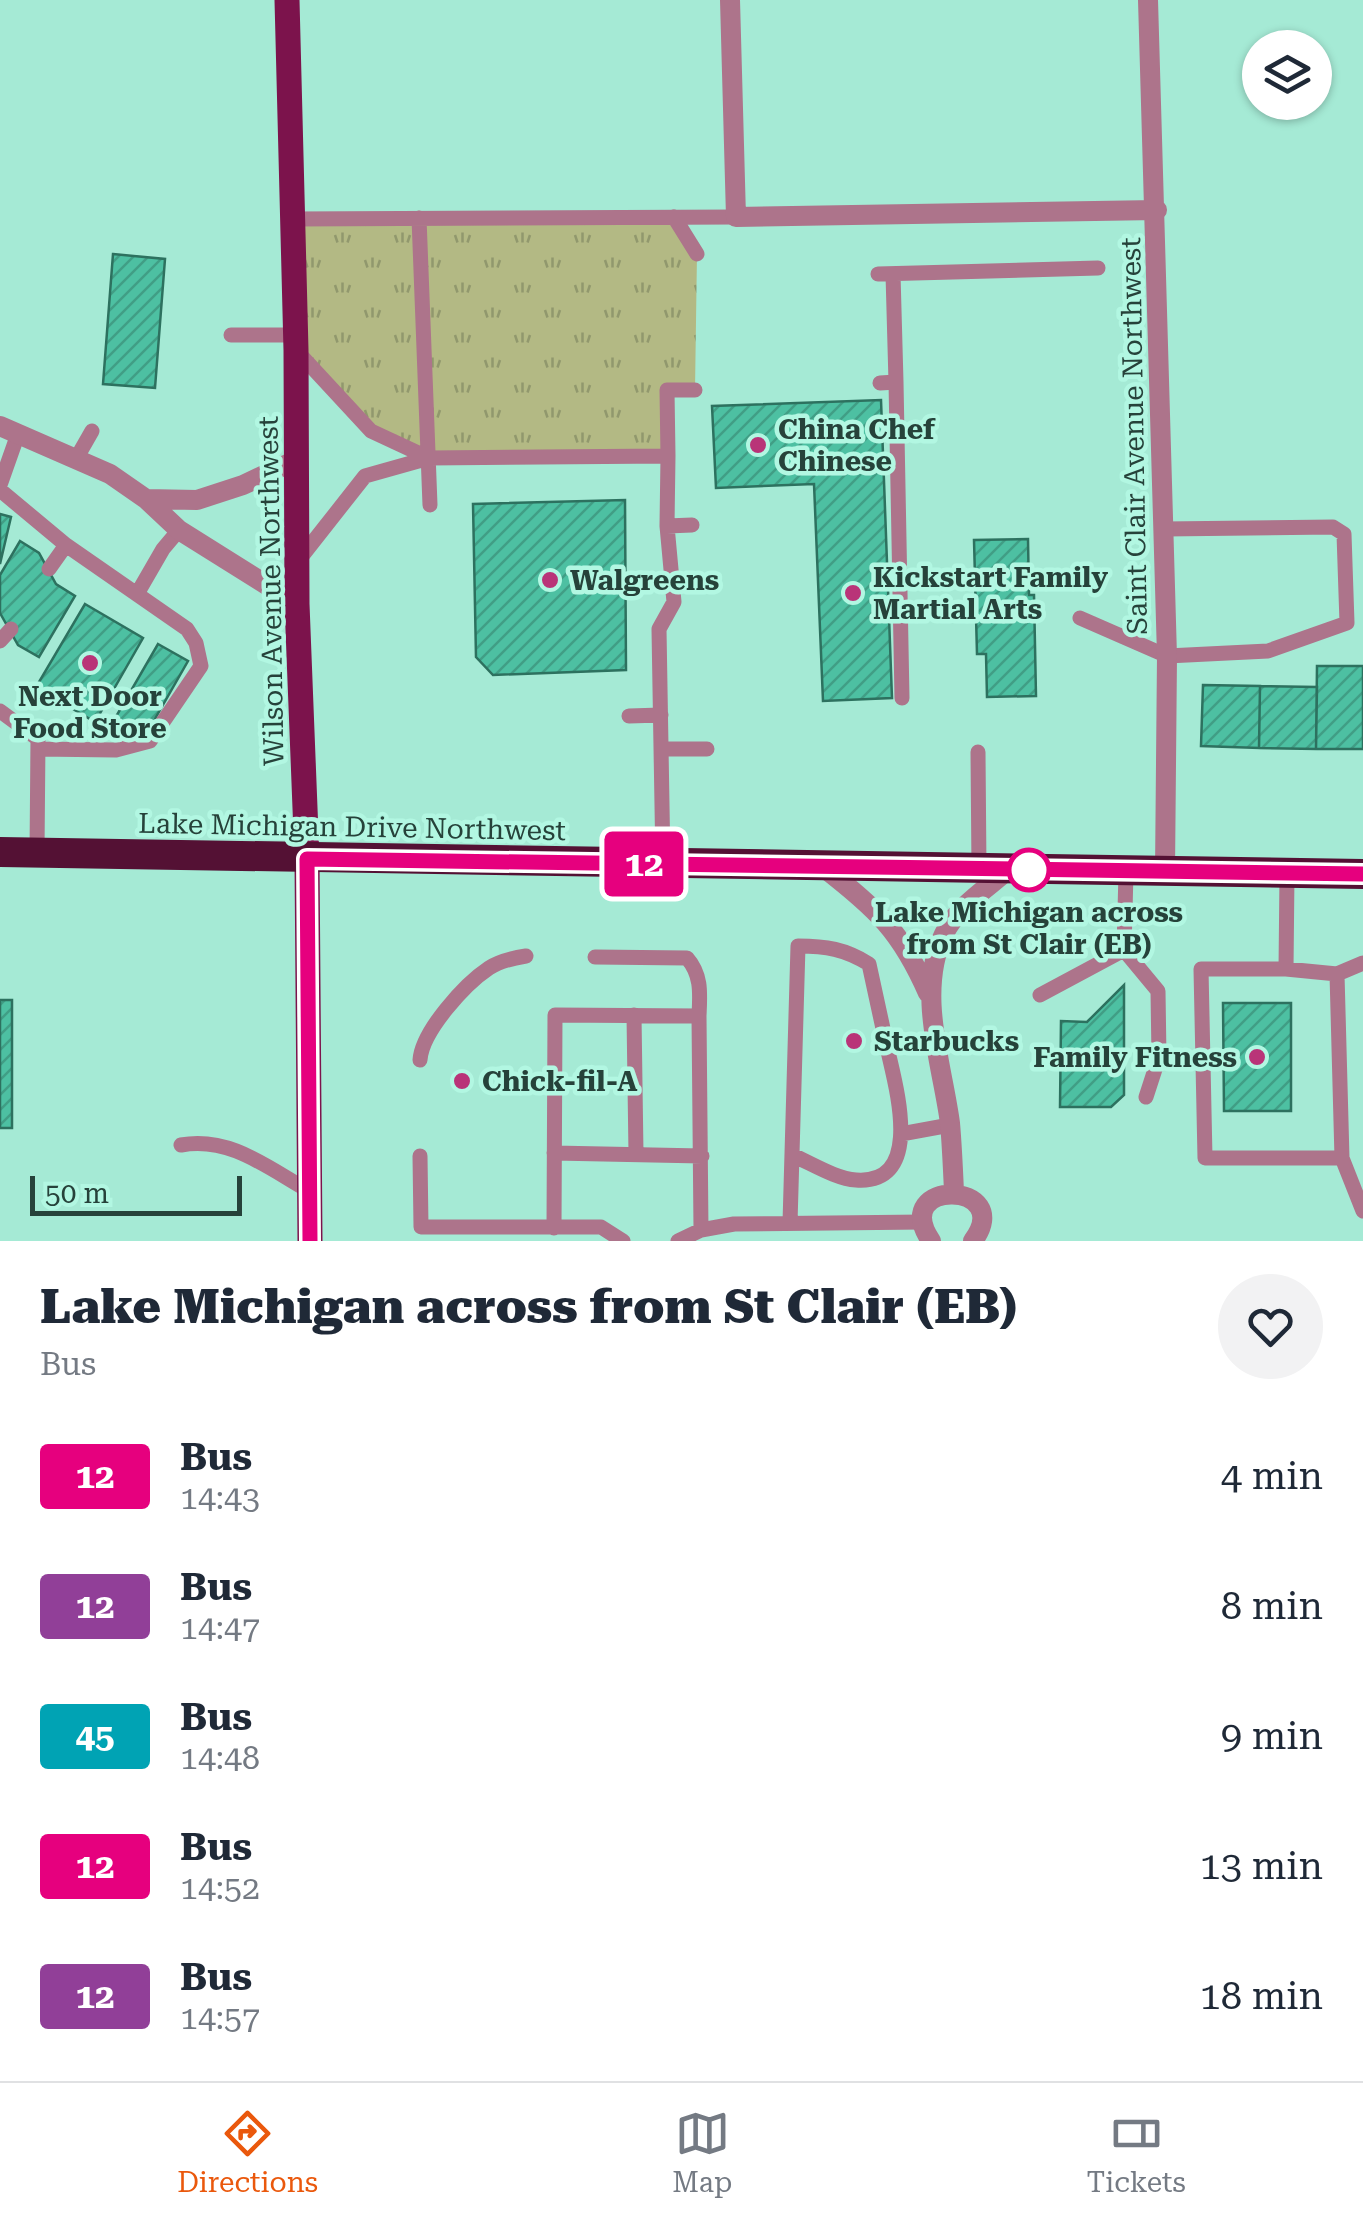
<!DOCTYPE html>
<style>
body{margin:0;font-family:"Roboto Serif",serif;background:#f2f2f3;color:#1f2937;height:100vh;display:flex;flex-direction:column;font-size:38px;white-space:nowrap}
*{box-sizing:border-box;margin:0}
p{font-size:32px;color:#747a83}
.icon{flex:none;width:55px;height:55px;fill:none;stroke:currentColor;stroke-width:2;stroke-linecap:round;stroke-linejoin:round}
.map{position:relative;height:1241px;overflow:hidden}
.details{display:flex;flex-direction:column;background:#fff;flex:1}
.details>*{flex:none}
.badge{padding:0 20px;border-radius:8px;font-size:35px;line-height:65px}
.controls{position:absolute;left:1242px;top:30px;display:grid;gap:20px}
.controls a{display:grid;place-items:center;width:90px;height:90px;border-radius:50%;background:#fff;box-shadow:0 2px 8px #0004;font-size:50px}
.scale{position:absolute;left:30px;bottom:25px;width:212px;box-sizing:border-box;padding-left:10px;border:5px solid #26423a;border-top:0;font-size:28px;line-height:35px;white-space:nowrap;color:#26423a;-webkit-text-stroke:8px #b2f7e2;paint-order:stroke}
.map>.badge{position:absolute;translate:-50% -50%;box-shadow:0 0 0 5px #fff}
.round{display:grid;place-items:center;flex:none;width:105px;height:105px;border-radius:52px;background:#f2f2f3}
.summary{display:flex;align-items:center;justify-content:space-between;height:170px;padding:0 40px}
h1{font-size:48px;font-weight:800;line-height:75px}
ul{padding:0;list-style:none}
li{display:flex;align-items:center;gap:30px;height:130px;padding:0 40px}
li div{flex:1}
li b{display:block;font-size:38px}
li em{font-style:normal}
li .badge{min-width:110px;font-weight:700;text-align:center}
.tab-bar{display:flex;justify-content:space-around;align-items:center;height:140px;border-top:2px solid #e0e1e3;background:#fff;font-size:28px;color:#747a83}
.tab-bar a{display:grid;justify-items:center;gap:5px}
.tab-bar .active{color:#ea580c}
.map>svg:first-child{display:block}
</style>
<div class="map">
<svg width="1363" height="1241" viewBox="0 0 1363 1241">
<defs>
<pattern id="grass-tufts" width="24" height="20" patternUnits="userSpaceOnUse" patternTransform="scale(2.5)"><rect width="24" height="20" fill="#b3b984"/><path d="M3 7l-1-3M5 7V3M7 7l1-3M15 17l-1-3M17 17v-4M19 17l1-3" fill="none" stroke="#91986d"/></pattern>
<pattern id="building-hatch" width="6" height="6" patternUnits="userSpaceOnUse" patternTransform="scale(2.5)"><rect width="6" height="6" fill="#4dc0a2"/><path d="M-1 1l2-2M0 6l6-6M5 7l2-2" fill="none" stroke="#409e85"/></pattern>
</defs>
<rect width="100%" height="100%" fill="#a5ead5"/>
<path fill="url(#grass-tufts)" d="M 674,217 L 697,254 L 695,390 L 667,390 L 668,456 L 429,458 L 371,431 L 296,350 L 293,219 Z"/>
<path fill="url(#building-hatch)" stroke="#2d715f" stroke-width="2.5" d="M 113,254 L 165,259 L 155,388 L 103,384 Z
M 881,400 L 892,698 L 823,701 L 814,484 L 716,488 L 712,406 Z
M 625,500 L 626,670 L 493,675 L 476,657 L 473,504 Z
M 0,514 L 11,517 L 0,564 Z
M 1028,539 L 1029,595 L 1034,595 L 1036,696 L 987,697 L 986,654 L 977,654 L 974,540 Z
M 20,541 L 39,553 L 56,584 L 75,596 L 39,657 L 18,645 L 0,613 L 0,575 Z
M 85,604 L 143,638 L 95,722 L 36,687 Z
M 158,644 L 188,661 L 144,738 L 114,720 Z
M 1317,666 L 1363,666 L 1363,749 L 1316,749 Z
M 1203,685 L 1260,686 L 1259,748 L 1201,746 Z
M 1260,686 L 1317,687 L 1316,749 L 1259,748 Z
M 1124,985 L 1124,1095 L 1111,1107 L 1060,1107 L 1061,1021 L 1087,1022 Z
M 0,1000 L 12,1000 L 12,1128 L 0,1128 Z
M 1223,1003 L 1291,1003 L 1291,1111 L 1224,1111 Z"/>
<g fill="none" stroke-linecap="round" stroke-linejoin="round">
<path stroke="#ad748b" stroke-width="15" d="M 674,217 L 697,254
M 419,218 L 430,505
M 293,219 L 736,217
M 878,274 L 1098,268
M 893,274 L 896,382
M 231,335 L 296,335
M 296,350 L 371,431 L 429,458 L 365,476 L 298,561
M 880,383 L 896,382 L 902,698
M 668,456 L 667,390 L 695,390
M 429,458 L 668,456 L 667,526 L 674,602 L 659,629 L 663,864
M 76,459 L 92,431
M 0,485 L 18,434
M 0,490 L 66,545 L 49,569
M 667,526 L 692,525
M 137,594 L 163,549 L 179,530
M 1080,618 L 1167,656 L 1268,651 L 1347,623 L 1344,534 L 1333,527 L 1164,529
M 0,641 L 11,629
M 0,711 L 38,739 L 37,853
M 629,716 L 661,715
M 38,749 L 116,750 L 150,741 L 201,666 L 196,643 L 187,629 L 66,545
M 661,749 L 707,749
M 978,752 L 979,869
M 1287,874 L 1286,969 L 1201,969 L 1205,1158 L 1342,1158
M 1124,950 L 1158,991 L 1159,1057 L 1146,1097
M 595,957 L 687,958 C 702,975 700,994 699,1016
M 1363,963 L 1337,974 L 1342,1158 L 1363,1211
M 1286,969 L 1337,974
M 1040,995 L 1124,950 L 1126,872
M 634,1015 L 636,1154
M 420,1060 C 422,1031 465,984 489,968 C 500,961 513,958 526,956
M 901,1134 L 950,1125
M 181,1145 C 230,1136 268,1168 309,1191
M 554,1153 L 702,1156
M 420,1156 L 421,1227 L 601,1227 L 623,1241
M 790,1223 L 798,946 C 826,946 845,949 869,964 C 875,991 881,1019 887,1047 C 895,1084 926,1185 856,1180 C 836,1179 811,1163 792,1155
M 554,1228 L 555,1015 L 699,1016 L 701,1230
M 678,1241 L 701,1230 L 734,1224 L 923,1222"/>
<path stroke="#ad748b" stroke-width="20" d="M 730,0 L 736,217 L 1157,210
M 1148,0 L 1167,656 L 1165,872
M 0,426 L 110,474 L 146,499 L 179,530 L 297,604
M 146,499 L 197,500 L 243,485 L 296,460
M 823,867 C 876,908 901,931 928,993
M 954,1192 C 953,1169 952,1146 950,1123 C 942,1063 916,992 944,934 C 957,907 986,889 1009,869
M 931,1241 C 888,1177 1017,1181 973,1241"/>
<path stroke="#7c134c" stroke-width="25" d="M 287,0 L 296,350 L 297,604 L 307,859 L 310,1241"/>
<path stroke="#541134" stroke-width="30" d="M 0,852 L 1363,874"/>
</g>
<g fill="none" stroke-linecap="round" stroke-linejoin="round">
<defs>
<path id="line" d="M 310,1241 L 307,859 L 1363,874"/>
</defs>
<use href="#line" stroke="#fff" stroke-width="22"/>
<use href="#line" stroke="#e6007e" stroke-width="15"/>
</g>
<g fill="#b93478" stroke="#b2f7e2" stroke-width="4">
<circle cx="758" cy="445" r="10"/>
<circle cx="550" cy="580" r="10"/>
<circle cx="853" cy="593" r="10"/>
<circle cx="90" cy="663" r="10"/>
<circle cx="854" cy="1041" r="10"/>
<circle cx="1257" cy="1057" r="10"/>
<circle cx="462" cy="1081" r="10"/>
</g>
<circle fill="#fff" stroke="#e6007e" stroke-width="5" cx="1029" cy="870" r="20"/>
<g text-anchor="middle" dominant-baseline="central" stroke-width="9" stroke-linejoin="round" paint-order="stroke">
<g font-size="28" font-weight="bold" fill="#26423a" stroke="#b2f7e2" text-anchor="start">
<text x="778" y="429">China Chef<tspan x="778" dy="32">Chinese</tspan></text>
<text x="873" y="577">Kickstart Family<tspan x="873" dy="32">Martial Arts</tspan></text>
<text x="570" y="580">Walgreens</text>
<text x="90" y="696" text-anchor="middle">Next Door<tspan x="90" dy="32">Food Store</tspan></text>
<text x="874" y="1041">Starbucks</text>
<text x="1237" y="1057" text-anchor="end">Family Fitness</text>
<text x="482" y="1081">Chick-fil-A</text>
</g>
<g font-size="28" fill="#26423a" stroke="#b2f7e2">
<text transform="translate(1134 436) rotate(-91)">Saint Clair Avenue Northwest</text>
<text transform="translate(271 591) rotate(-91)">Wilson Avenue Northwest</text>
<text transform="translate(352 827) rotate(1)">Lake Michigan Drive Northwest</text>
</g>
<g font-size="28" font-weight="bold" fill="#26423a" stroke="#b2f7e2">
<text x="1029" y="912">Lake Michigan across<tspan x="1029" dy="32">from St Clair (EB)</tspan></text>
</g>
</g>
</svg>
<div class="controls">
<a><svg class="icon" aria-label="layers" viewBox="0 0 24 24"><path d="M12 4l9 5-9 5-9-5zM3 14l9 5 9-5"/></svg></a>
</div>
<div class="scale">50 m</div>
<b class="badge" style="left:644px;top:864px;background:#e6007e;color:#fff">12</b>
</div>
<section class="details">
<div class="summary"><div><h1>Lake Michigan across from St Clair (EB)</h1><p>Bus</p></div><a class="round"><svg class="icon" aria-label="heart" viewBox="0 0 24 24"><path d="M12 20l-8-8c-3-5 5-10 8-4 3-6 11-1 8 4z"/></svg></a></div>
<ul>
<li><span class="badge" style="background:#e6007e;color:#fff">12</span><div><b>Bus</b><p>14:43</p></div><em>4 min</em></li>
<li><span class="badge" style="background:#913f98;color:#fff">12</span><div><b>Bus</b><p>14:47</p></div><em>8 min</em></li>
<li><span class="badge" style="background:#00a3b4;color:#fff">45</span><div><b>Bus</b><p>14:48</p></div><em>9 min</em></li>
<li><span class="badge" style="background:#e6007e;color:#fff">12</span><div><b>Bus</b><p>14:52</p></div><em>13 min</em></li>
<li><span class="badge" style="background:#913f98;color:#fff">12</span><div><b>Bus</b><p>14:57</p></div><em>18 min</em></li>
</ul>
</section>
<nav class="tab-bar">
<a class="active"><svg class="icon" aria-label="directions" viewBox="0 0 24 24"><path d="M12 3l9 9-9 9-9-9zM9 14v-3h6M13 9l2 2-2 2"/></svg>Directions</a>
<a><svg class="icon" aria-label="map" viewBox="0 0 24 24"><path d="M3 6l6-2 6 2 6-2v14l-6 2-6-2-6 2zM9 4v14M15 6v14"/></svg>Map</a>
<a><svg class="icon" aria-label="tickets" viewBox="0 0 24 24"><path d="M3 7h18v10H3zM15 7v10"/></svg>Tickets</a>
</nav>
